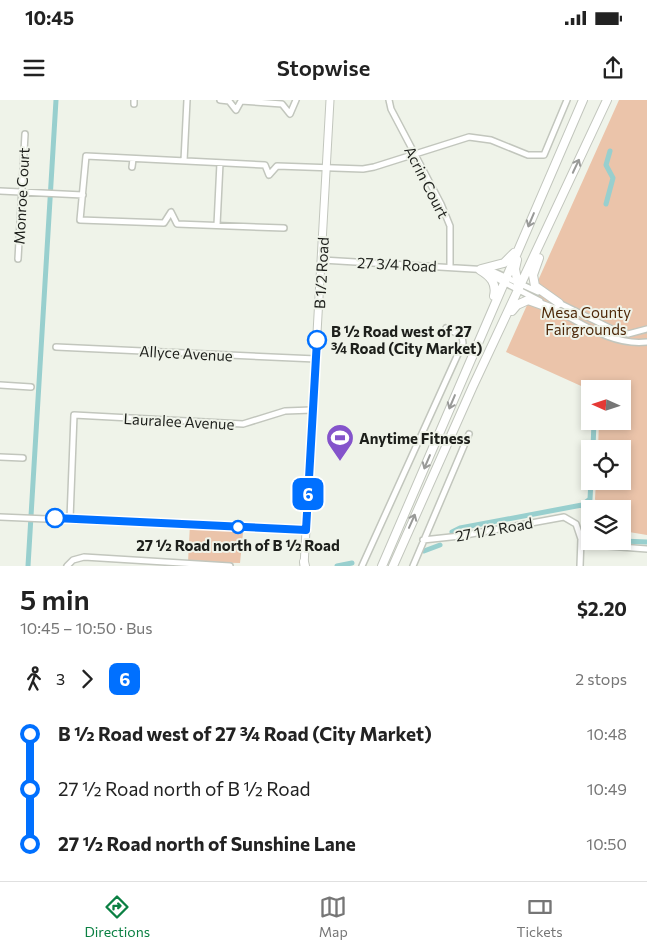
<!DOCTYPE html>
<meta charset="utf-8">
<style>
body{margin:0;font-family:Commissioner,sans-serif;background:#f6f6f6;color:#222;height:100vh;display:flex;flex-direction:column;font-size:19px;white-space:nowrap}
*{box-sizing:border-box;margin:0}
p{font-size:16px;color:#767676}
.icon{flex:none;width:28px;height:28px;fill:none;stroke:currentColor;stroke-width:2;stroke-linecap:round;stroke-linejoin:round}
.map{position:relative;height:466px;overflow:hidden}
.drawer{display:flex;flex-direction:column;background:#fff;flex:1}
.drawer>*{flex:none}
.badge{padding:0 10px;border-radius:8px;font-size:18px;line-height:32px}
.needle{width:32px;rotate:273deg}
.fabs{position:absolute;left:581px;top:280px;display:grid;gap:10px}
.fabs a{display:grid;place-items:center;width:50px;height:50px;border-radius:0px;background:#fff;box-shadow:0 2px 8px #0003;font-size:25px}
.map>.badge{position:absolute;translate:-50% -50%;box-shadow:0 0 0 2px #fff}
.legs{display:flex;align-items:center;gap:8px;height:55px;padding:0 20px;font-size:16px}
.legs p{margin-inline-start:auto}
.headline{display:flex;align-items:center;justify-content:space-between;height:85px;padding:0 20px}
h1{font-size:28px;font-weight:600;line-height:38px}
ul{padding:0 20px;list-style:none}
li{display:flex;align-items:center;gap:18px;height:55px;font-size:19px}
li i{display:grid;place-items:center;width:8px;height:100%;margin:0 6px;background:currentColor}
li i::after{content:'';width:12px;height:12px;margin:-6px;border:4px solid;border-radius:50%;background:#fff}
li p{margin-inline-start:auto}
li:first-child i{background:linear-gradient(#0000 50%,currentColor 0)}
li:last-child i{background:linear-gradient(currentColor 50%,#0000 0)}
.status{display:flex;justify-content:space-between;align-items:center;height:35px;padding:0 25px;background:#fff;direction:ltr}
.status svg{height:14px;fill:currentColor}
header{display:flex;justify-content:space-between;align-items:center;height:65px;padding:0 20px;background:#fff;font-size:22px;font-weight:600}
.tabs{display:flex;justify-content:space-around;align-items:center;height:70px;border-top:1px solid #e0e0e0;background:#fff;font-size:14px;color:#767676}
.tabs a{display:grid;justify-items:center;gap:2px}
.tabs .active{color:#0b8043}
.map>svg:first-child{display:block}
</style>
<div class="status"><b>10:45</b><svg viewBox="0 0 49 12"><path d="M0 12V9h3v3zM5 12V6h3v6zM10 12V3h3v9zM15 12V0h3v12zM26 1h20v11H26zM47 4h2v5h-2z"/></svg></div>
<header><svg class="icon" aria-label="menu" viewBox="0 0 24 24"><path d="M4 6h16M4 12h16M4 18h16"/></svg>Stopwise<svg class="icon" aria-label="share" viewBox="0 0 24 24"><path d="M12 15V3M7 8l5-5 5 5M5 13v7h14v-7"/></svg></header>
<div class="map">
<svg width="647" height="466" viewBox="0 0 647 466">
<rect width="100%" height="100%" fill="#eff3e9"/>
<path fill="#ebc4aa" d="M 619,0 L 647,0 L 647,435 L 623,431 L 622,409 L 598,409 L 595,399 L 596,381 L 622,381 L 622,349 L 598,349 L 599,321 L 622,321 L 622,289 L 590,290 L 506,252 Z
M 190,424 L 243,433 L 240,463 L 188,462 Z"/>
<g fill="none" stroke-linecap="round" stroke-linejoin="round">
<path stroke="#98cfce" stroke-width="5" d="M 606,104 L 613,78 L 606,65 L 610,51
M 593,349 L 594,321
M 582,405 L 590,420
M 452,432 L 460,428 L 582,405 L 590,399 L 591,381
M 622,441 L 647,442
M 424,451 L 440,445
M 28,466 L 56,0
M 337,466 L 352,463"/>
<defs>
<path id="minor" d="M 220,0 L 229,1 L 236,10 L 241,1 L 282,4 L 290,14 L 296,0
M 389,0 L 391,9 L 441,104 L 450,126 L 450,167
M 134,4 L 134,0
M 184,61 L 187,0
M 132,67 L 133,59
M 0,91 L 83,95
M 217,125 L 220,63
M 284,128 L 177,124 L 171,112 L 164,123 L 80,120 L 86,56 L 265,65 L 269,75 L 277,66 L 363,69 L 374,67 L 469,37 L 491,40 L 528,55 L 544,55 L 567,0
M 18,159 L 25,34
M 322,160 L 490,170 L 538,192
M 490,175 L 540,201
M 557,202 L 616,231 L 628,234 L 647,229
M 554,209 C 583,224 613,246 647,242
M 56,247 L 316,259
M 0,285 L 31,287
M 0,357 L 23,358
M 0,417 L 306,430
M 70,419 L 74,315 L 243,324 L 285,311 L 312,310
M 423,440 L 460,436 L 564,417 L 576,424 L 581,439 L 580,466
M 581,444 L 647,449
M 67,466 L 73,460 L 84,457 L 230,466
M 362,466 L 463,243 L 462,236 L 446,228
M 413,466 L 469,334"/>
<path id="major" d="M 304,466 L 330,0"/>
<path id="highway" d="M 539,158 L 533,175 L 535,186 L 559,203
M 517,160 L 515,169 L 519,190
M 481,169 L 504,163 L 514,153
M 480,170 C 490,176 497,183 494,196
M 512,211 L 517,205 L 528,200 L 556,210
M 304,462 L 305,466
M 382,466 L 583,0
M 393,466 L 473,286 L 607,0"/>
</defs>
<use href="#minor" stroke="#c2c6bd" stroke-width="8"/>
<use href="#major" stroke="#c2c6bd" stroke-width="9"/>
<use href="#highway" stroke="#c2c6bd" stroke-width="10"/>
<use href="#minor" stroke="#fff" stroke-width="5"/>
<use href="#major" stroke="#fff" stroke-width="7"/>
<use href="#highway" stroke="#fff" stroke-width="8"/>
</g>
<defs><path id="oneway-shaft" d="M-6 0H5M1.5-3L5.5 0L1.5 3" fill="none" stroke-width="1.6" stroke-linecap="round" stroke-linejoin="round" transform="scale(1.25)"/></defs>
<g stroke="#999a98">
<use href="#oneway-shaft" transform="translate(576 66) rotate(-65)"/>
<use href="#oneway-shaft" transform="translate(531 120) rotate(113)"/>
<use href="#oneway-shaft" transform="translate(452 302) rotate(113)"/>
<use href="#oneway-shaft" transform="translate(427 362) rotate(113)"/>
<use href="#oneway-shaft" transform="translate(412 421) rotate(-66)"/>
</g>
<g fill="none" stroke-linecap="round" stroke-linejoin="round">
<defs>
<path id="line-1" d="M 55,418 L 306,430 L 317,240"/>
</defs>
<use href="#line-1" stroke="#fff" stroke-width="11"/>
<use href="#line-1" stroke="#0070ff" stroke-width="8"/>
</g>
<defs>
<symbol id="stadium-pin" viewBox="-11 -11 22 30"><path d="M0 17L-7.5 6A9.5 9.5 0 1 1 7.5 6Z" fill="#8453cb" stroke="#eff3e9"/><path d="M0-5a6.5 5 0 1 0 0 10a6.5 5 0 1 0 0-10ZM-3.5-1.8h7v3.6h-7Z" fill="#fff"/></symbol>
</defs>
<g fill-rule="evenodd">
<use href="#stadium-pin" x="324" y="322" width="32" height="43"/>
</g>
<g fill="#fff" stroke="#0070ff" stroke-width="2.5">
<circle cx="317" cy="240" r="9"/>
<circle cx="55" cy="418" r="9"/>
<circle cx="238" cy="427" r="6"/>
</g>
<g text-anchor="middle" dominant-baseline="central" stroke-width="4" stroke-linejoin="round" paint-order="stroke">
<g font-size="15" fill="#1d1f1b" stroke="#eff3e9">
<text transform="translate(427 82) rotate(63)">Acrin Court</text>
<text transform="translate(21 96) rotate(-87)">Monroe Court</text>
<text transform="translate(397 164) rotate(3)">27 3/4 Road</text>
<text transform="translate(321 173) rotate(-87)">B 1/2 Road</text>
<text transform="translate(186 253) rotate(3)">Allyce Avenue</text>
<text transform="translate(179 321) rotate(3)">Lauralee Avenue</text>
<text transform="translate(494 429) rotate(-10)">27 1/2 Road</text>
</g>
<g font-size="15" fill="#4d2809" stroke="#eff3e9">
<text x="586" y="212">Mesa County<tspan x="586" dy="17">Fairgrounds</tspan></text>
</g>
<g font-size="15" font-weight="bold" fill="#1d1f1b" stroke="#eff3e9" text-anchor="start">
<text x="331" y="231">B ½ Road west of 27<tspan x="331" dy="17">¾ Road (City Market)</tspan></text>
<text x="238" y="445" text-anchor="middle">27 ½ Road north of B ½ Road</text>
</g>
<g font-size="15" font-weight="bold" fill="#1d1f1b" stroke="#eff3e9" text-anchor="start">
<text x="359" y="338">Anytime Fitness</text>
</g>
</g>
</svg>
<div class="fabs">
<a><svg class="needle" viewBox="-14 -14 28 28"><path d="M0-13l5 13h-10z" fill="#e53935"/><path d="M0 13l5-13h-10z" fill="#767676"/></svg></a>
<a><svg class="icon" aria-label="locate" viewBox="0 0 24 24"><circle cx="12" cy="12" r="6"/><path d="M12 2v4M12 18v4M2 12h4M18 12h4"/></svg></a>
<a><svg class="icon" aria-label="layers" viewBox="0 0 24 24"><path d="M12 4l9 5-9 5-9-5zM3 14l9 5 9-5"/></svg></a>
</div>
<b class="badge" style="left:308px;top:394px;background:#0070ff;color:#fff">6</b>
</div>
<section class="drawer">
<div class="headline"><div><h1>5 min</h1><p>10:45 – 10:50 · Bus</p></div><b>$2.20</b></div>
<div class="legs"><svg class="icon" aria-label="walk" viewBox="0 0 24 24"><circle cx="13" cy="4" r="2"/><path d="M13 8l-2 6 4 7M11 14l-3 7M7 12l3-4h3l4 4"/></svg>3<svg class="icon" aria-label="forward" viewBox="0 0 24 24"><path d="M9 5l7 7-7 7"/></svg><b class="badge" style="background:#0070ff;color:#fff">6</b><p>2 stops</p></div>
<ul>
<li><i style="color:#0070ff"></i><b>B ½ Road west of 27 ¾ Road (City Market)</b><p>10:48</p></li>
<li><i style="color:#0070ff"></i><span>27 ½ Road north of B ½ Road</span><p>10:49</p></li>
<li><i style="color:#0070ff"></i><b>27 ½ Road north of Sunshine Lane</b><p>10:50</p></li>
</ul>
</section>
<nav class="tabs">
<a class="active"><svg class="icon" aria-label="directions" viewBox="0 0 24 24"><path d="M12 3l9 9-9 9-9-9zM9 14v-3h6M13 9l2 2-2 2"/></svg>Directions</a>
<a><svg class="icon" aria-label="map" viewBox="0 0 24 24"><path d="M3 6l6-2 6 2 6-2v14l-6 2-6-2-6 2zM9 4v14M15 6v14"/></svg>Map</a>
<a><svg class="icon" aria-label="tickets" viewBox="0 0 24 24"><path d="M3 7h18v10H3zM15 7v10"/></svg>Tickets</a>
</nav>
